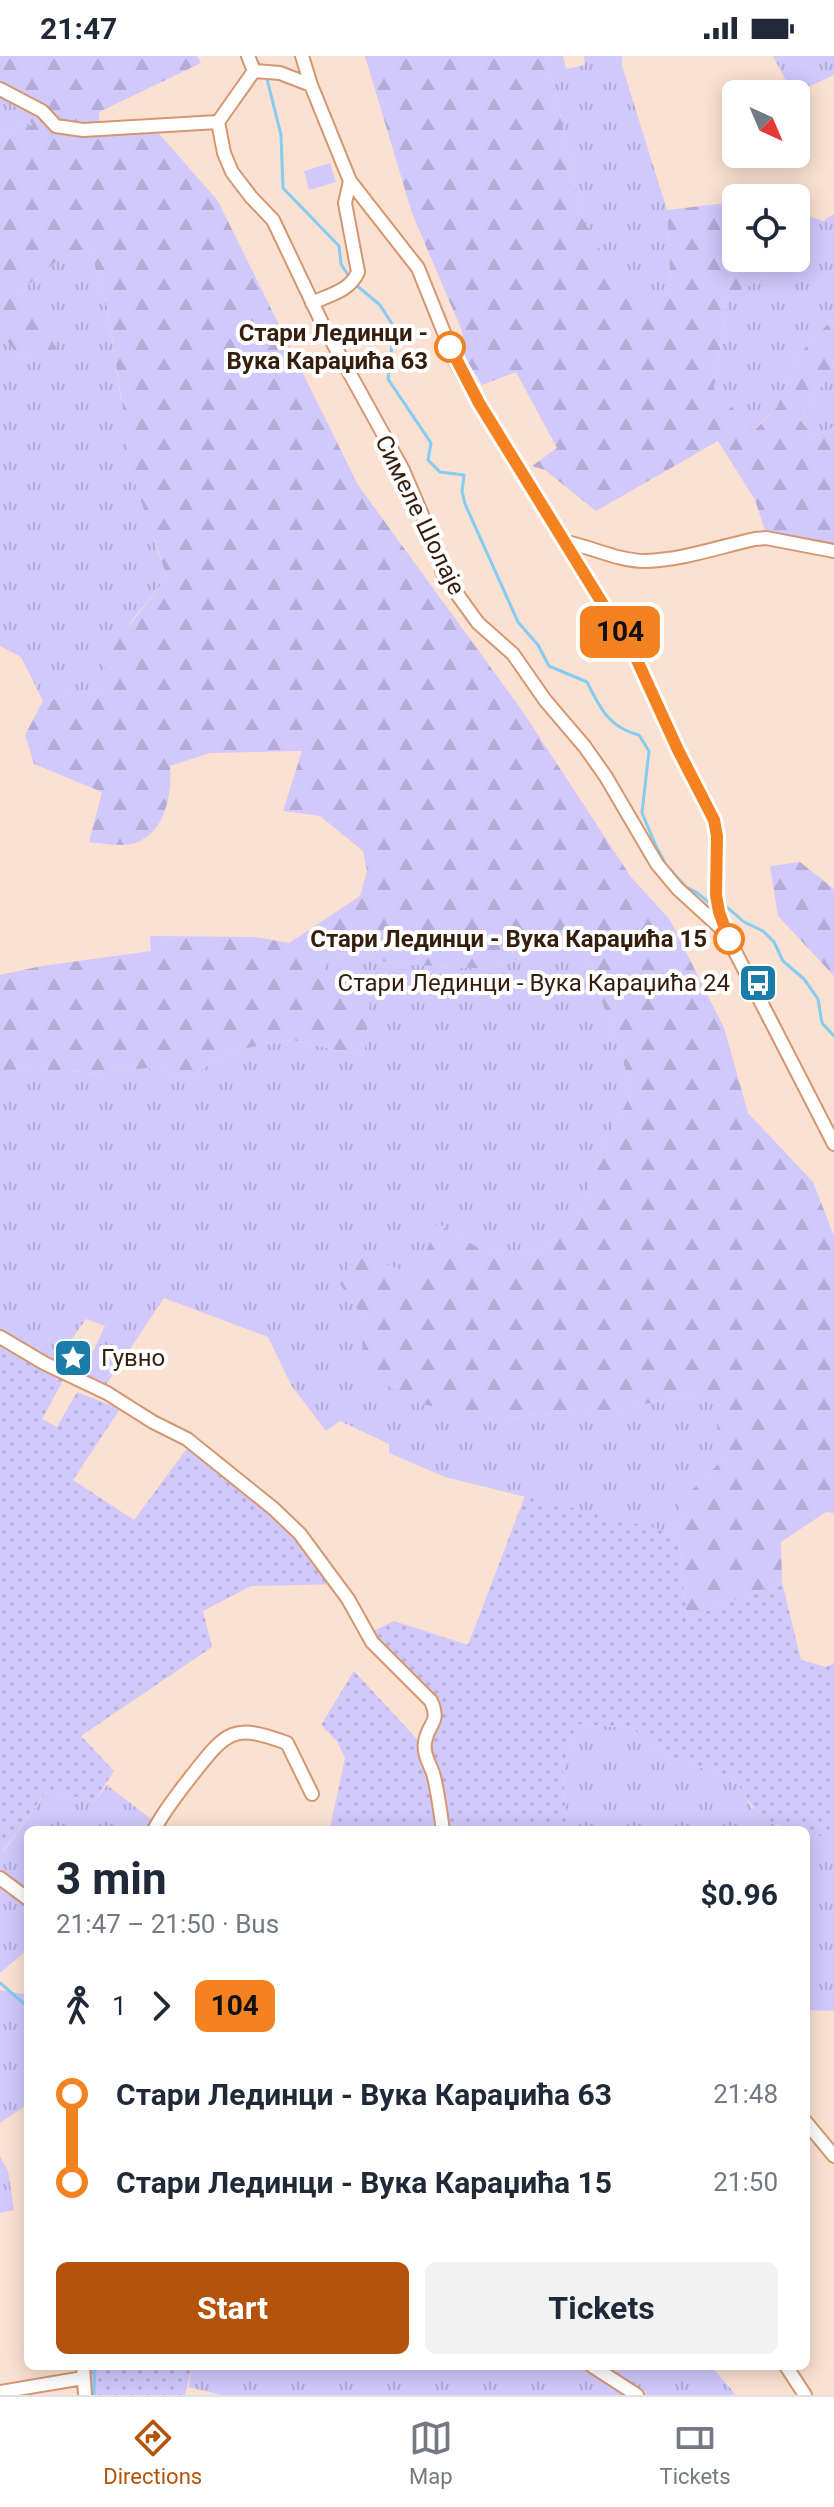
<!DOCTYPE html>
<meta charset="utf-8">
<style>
body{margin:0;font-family:Roboto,sans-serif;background:#f2f2f3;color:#1f2937;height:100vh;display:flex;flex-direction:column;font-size:30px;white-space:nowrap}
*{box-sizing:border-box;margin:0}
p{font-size:26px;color:#747a83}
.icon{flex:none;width:44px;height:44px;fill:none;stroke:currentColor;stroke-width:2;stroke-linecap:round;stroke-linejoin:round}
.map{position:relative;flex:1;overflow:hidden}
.details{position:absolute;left:24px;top:1770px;width:786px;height:544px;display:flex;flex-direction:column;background:#fff;border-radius:12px;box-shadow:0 4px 20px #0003}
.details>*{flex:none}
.badge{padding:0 16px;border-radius:12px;font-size:28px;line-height:52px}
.needle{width:52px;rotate:136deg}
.buttons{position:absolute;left:722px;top:24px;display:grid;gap:16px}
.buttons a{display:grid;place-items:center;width:88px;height:88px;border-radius:12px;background:#fff;box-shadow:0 4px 20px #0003;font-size:40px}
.map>.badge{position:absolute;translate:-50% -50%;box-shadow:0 0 0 4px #fff}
.legs{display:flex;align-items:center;gap:12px;height:88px;padding:0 32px;font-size:26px}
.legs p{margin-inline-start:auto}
.summary{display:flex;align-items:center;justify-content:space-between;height:136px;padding:0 32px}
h1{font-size:44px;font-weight:700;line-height:60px}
.button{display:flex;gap:16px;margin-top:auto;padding:16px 32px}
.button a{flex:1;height:92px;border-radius:12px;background:#b45309;color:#fff;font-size:32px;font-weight:700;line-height:92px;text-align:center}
.button a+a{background:#f2f2f3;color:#1f2937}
ul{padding:0 32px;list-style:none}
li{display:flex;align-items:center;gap:28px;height:88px;font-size:30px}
li i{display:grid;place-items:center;width:12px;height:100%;margin:0 10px;background:currentColor}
li i::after{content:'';width:20px;height:20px;margin:-10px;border:6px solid;border-radius:50%;background:#fff}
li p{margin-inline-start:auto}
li:first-child i{background:linear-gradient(#0000 50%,currentColor 0)}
li:last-child i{background:linear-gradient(currentColor 50%,#0000 0)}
.status{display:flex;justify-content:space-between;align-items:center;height:56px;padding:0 40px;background:#fff;direction:ltr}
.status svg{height:22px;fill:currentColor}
.dock{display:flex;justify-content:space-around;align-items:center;height:112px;border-top:2px solid #e0e1e3;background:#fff;font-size:22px;color:#747a83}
.dock a{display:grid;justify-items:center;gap:4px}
.dock .selected{color:#b45309}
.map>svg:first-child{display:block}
</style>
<div class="status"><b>21:47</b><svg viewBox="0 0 49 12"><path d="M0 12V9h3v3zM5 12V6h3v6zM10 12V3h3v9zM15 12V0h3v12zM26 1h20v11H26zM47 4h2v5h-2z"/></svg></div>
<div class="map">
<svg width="834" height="2339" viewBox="0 0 834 2339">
<defs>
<pattern id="grass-tufts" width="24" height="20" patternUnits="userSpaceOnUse" patternTransform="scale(2)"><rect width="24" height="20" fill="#d1c8fb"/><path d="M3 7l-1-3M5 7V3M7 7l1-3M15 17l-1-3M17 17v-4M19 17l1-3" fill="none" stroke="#b4abd6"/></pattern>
<pattern id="forest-firs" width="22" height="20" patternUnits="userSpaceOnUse" patternTransform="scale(2)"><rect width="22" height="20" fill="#d1c8fb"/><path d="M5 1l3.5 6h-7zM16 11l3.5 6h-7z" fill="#b4abd6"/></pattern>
<pattern id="garden-dots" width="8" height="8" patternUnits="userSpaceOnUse" patternTransform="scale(2)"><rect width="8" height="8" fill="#d1c8fb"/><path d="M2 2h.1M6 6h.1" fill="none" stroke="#b4abd6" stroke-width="1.8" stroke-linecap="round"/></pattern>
</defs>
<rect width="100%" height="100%" fill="#fbe1d1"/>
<path fill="url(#grass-tufts)" d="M 547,0 L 563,0 L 566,13 L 585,9 L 584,0 L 622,0 L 622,10 L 667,154 L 671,234 L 623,238 L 583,162 Z
M 773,0 L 834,0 L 834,19 L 793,38 Z
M 0,43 L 9,44 L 34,69 L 0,74 Z
M 796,155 L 823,165 L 834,158 L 834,270 L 831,265 L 800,297 L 777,351 L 753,375 L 714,332 L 728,241 L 776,215 L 779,202 L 796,202 Z
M 90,193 L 107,251 L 121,344 L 155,488 L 167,521 L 130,567 L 108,631 L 43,645 L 21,601 L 0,590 L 0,277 L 21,302 L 56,293 L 22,234 L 59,203 Z
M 834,310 L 834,371 L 814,381 L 800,364 Z
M 578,881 L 619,991 L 632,1036 L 603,1092 L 578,1167 L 539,1199 L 477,1191 L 437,1167 L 418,1220 L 340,1228 L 364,1263 L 362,1314 L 484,1363 L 623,1353 L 692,1338 L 714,1347 L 723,1403 L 682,1444 L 678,1478 L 445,1421 L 389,1397 L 389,1388 L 340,1365 L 326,1375 L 291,1329 L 268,1281 L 164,1242 L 106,1329 L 82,1319 L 105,1270 L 86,1263 L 49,1315 L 0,1287 L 0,1014 L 37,1013 L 99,1017 L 147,1012 L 191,1020 L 231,995 L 292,984 L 364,1000 L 321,918 L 331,895 L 398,908 L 490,913 Z
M 576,1668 L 632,1672 L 667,1701 L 734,1722 L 752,1752 L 782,1774 L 562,1774 L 566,1765 L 563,1715 Z
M 107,1729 L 160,1770 L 158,1774 L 28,1774 L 28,1893 L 0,1917 L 0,1794 L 4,1795 L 48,1733 L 94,1746 Z
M 806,1778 L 834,1782 L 834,1955 L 806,1954 Z
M 0,1934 L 28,1939 L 28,2048 L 0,2067 Z
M 0,2100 L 8,2115 L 14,2154 L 0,2157 Z
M 192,2310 L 711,2310 L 736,2339 L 221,2339 L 189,2331 Z"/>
<path fill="url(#forest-firs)" d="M 0,0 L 197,0 L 201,7 L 99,56 L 100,77 L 155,73 L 218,145 L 358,429 L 523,656 L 631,821 L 670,864 L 724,972 L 748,1057 L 813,1126 L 834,1180 L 834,1457 L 826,1456 L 781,1486 L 782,1526 L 687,1563 L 678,1478 L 682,1444 L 723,1403 L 713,1347 L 692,1338 L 623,1353 L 484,1363 L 415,1346 L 361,1314 L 364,1263 L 340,1228 L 358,1197 L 417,1220 L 437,1167 L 477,1191 L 539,1199 L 578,1167 L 603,1092 L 632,1036 L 619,991 L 578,881 L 490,913 L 398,908 L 331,895 L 321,919 L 370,947 L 364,1000 L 292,984 L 231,995 L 191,1020 L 147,1012 L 99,1017 L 37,1013 L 0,1014 L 0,919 L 42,910 L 151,895 L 150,880 L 256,881 L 289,887 L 360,840 L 367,815 L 363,795 L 320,760 L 283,755 L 302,695 L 210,697 L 170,710 C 173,742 162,788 122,789 C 111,789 100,787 89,786 L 102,736 L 34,708 L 25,679 L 43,645 L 108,631 L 104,602 L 167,521 L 134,424 L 107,251 L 90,193 L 59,203 L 22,234 L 57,293 L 21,302 L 0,277 L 0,74 L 33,69 L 9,44 L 0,43 Z
M 365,0 L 547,0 L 583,162 L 623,237 L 671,234 L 667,154 L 718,148 L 736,150 L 736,202 L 779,202 L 776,215 L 728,241 L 714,332 L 754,375 L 777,351 L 800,297 L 831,265 L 834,270 L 834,310 L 800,364 L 814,381 L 834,371 L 834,490 L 765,474 L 755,444 L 718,385 L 596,455 L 545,414 L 532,410 L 557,392 L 516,316 L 482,329 L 464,300 L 462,275 L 412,157 Z
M 800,806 L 834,833 L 834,920 L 778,860 L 770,810 Z"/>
<path fill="url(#garden-dots)" d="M 0,1287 L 65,1321 L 42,1363 L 57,1371 L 77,1336 L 120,1353 L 73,1424 L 134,1464 L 191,1387 L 303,1475 L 342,1528 L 251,1530 L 203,1555 L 212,1591 L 81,1680 L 114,1715 L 94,1746 L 48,1733 L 3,1795 L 0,1794 Z
M 525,1440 L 678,1478 L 687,1563 L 782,1526 L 801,1604 L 826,1611 L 834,1607 L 834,1782 L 806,1778 L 806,1774 C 765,1774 754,1755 734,1722 L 667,1701 L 632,1672 L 576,1668 L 563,1715 L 566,1765 L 562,1774 L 338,1774 L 330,1772 L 345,1702 L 337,1685 L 321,1669 L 354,1615 L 425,1692 L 442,1663 L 437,1645 L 369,1577 L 394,1565 L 468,1589 Z
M 80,2310 L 192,2310 L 185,2339 L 80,2339 Z"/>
<path fill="#d1c8fb" d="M 330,107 L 336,126 L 309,134 L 304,115 Z"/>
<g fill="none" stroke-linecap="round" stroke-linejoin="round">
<path stroke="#84ccf3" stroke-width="3" d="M 254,0 L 259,8
M 266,19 L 281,79 L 283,132 L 339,190 L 341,208 L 351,224
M 356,229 L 380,249 L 394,271 L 388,323 L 431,387 L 428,404 L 440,416 L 464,419 L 462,435 L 465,448 L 518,566 L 538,589 L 549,610 L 587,626 C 600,652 609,672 639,679 L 649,695 L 642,757 L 656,790 L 666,809 L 686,831 L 696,836 L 711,848
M 727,851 L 744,866 L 763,875 L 774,886 L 783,905 L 804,923 L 818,943 L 822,967 L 834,980
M 0,1927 L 28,1951
M 94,2339 L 95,2310"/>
<defs>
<path id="minor" d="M 248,0 L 254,15
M 302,0 L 311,29 L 350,125 L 418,212 L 455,304 L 479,347 L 636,602 L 678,694 L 700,735 L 714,764 L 717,780 L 716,839 L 726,878 L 834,1088
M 254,15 L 218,66 L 224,97 L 232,116 L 251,141 L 273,164 L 323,269 L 403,414 L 428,473 L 444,520 L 478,567 L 513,598 L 545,644 L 585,691 L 606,721 L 657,808 L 677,832 L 724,875
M 254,15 L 280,17 L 311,29
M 0,33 L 42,55 L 56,70 L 83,74 L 218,66
M 312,247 C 329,239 350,235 358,216 L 345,147 L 350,125
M 566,486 C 592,491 618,505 645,505 C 682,504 719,491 755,483 L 766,482 L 834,495
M 0,1281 L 44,1307 L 107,1337 L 153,1366 L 187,1383 L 274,1453 L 300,1478 L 317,1501 L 348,1543 L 372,1586 L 431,1645 C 441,1668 428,1666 425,1686 C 423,1697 429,1707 433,1717 C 438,1735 440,1755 443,1774
M 154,1774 C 165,1753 179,1736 193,1718 C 227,1675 233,1667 287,1687 L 312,1738
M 0,1822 L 28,1843
M 806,2066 L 834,2100
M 83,2310 L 85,2339
M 592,2310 L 637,2339
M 786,2310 L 805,2339
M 0,2336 L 83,2322"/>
</defs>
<use href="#minor" stroke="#d49770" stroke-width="16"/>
<use href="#minor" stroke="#fff" stroke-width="12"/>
</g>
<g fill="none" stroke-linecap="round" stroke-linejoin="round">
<defs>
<path id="line-1" d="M 450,291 L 479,347 L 636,602 L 678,694 L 714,764 L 717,780 L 716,839 L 719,856 L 729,883"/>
</defs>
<use href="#line-1" stroke="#fff" stroke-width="18"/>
<use href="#line-1" stroke="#f58220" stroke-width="12"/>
</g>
<defs>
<symbol id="bus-square" viewBox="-11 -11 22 22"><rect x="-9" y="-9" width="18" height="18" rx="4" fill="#1a7da9" stroke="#fff"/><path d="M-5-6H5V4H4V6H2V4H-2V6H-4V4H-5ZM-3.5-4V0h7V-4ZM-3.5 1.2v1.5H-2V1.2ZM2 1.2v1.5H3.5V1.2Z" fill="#fff"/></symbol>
<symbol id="sight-square" viewBox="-11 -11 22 22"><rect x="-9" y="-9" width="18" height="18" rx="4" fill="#1a7da9" stroke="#fff"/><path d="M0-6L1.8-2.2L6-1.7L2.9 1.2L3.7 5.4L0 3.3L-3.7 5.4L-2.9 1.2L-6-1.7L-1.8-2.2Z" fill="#fff"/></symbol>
</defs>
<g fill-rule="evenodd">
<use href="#bus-square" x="736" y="905" width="44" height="44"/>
<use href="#sight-square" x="51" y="1280" width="44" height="44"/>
</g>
<g fill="#fff" stroke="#f58220" stroke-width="4">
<circle cx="450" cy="291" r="14"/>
<circle cx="729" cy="883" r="14"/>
</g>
<g text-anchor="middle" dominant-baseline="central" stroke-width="8" stroke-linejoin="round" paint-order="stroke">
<g font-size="24" font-weight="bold" fill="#361e0e" stroke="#fff" text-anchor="end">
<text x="428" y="277">Стари Лединци -<tspan x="428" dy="28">Вука Караџића 63</tspan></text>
<text x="707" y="883">Стари Лединци - Вука Караџића 15</text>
</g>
<g font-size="24" fill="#361e0e" stroke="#fff">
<text transform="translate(420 459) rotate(64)">Симеле Шолаје</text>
</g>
<g font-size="24" fill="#361e0e" stroke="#fff" text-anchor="end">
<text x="730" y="927">Стари Лединци - Вука Караџића 24</text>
<text x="101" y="1302" text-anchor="start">Гувно</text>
</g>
</g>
</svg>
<div class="buttons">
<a><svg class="needle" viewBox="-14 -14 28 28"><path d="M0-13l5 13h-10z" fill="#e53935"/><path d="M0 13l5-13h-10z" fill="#747a83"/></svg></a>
<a><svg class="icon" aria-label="locate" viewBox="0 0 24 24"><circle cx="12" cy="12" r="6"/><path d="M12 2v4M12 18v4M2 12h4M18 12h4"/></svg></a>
</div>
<b class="badge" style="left:620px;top:576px;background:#f58220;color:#111">104</b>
<section class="details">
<div class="summary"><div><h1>3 min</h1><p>21:47 – 21:50 · Bus</p></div><b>$0.96</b></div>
<div class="legs"><svg class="icon" aria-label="walk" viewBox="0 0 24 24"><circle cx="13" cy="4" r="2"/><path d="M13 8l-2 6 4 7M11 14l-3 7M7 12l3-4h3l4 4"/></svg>1<svg class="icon" aria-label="forward" viewBox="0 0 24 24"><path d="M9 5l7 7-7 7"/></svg><b class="badge" style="background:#f58220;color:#111">104</b></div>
<ul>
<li><i style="color:#f58220"></i><b>Стари Лединци - Вука Караџића 63</b><p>21:48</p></li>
<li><i style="color:#f58220"></i><b>Стари Лединци - Вука Караџића 15</b><p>21:50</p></li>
</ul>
<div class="button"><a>Start</a><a>Tickets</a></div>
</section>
</div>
<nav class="dock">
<a class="selected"><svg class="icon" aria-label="directions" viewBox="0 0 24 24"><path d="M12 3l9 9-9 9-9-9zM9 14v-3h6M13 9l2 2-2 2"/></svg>Directions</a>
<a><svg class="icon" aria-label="map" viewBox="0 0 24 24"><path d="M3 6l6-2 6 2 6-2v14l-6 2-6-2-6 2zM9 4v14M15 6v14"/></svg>Map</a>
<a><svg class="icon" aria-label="tickets" viewBox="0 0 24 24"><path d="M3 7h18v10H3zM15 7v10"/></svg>Tickets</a>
</nav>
